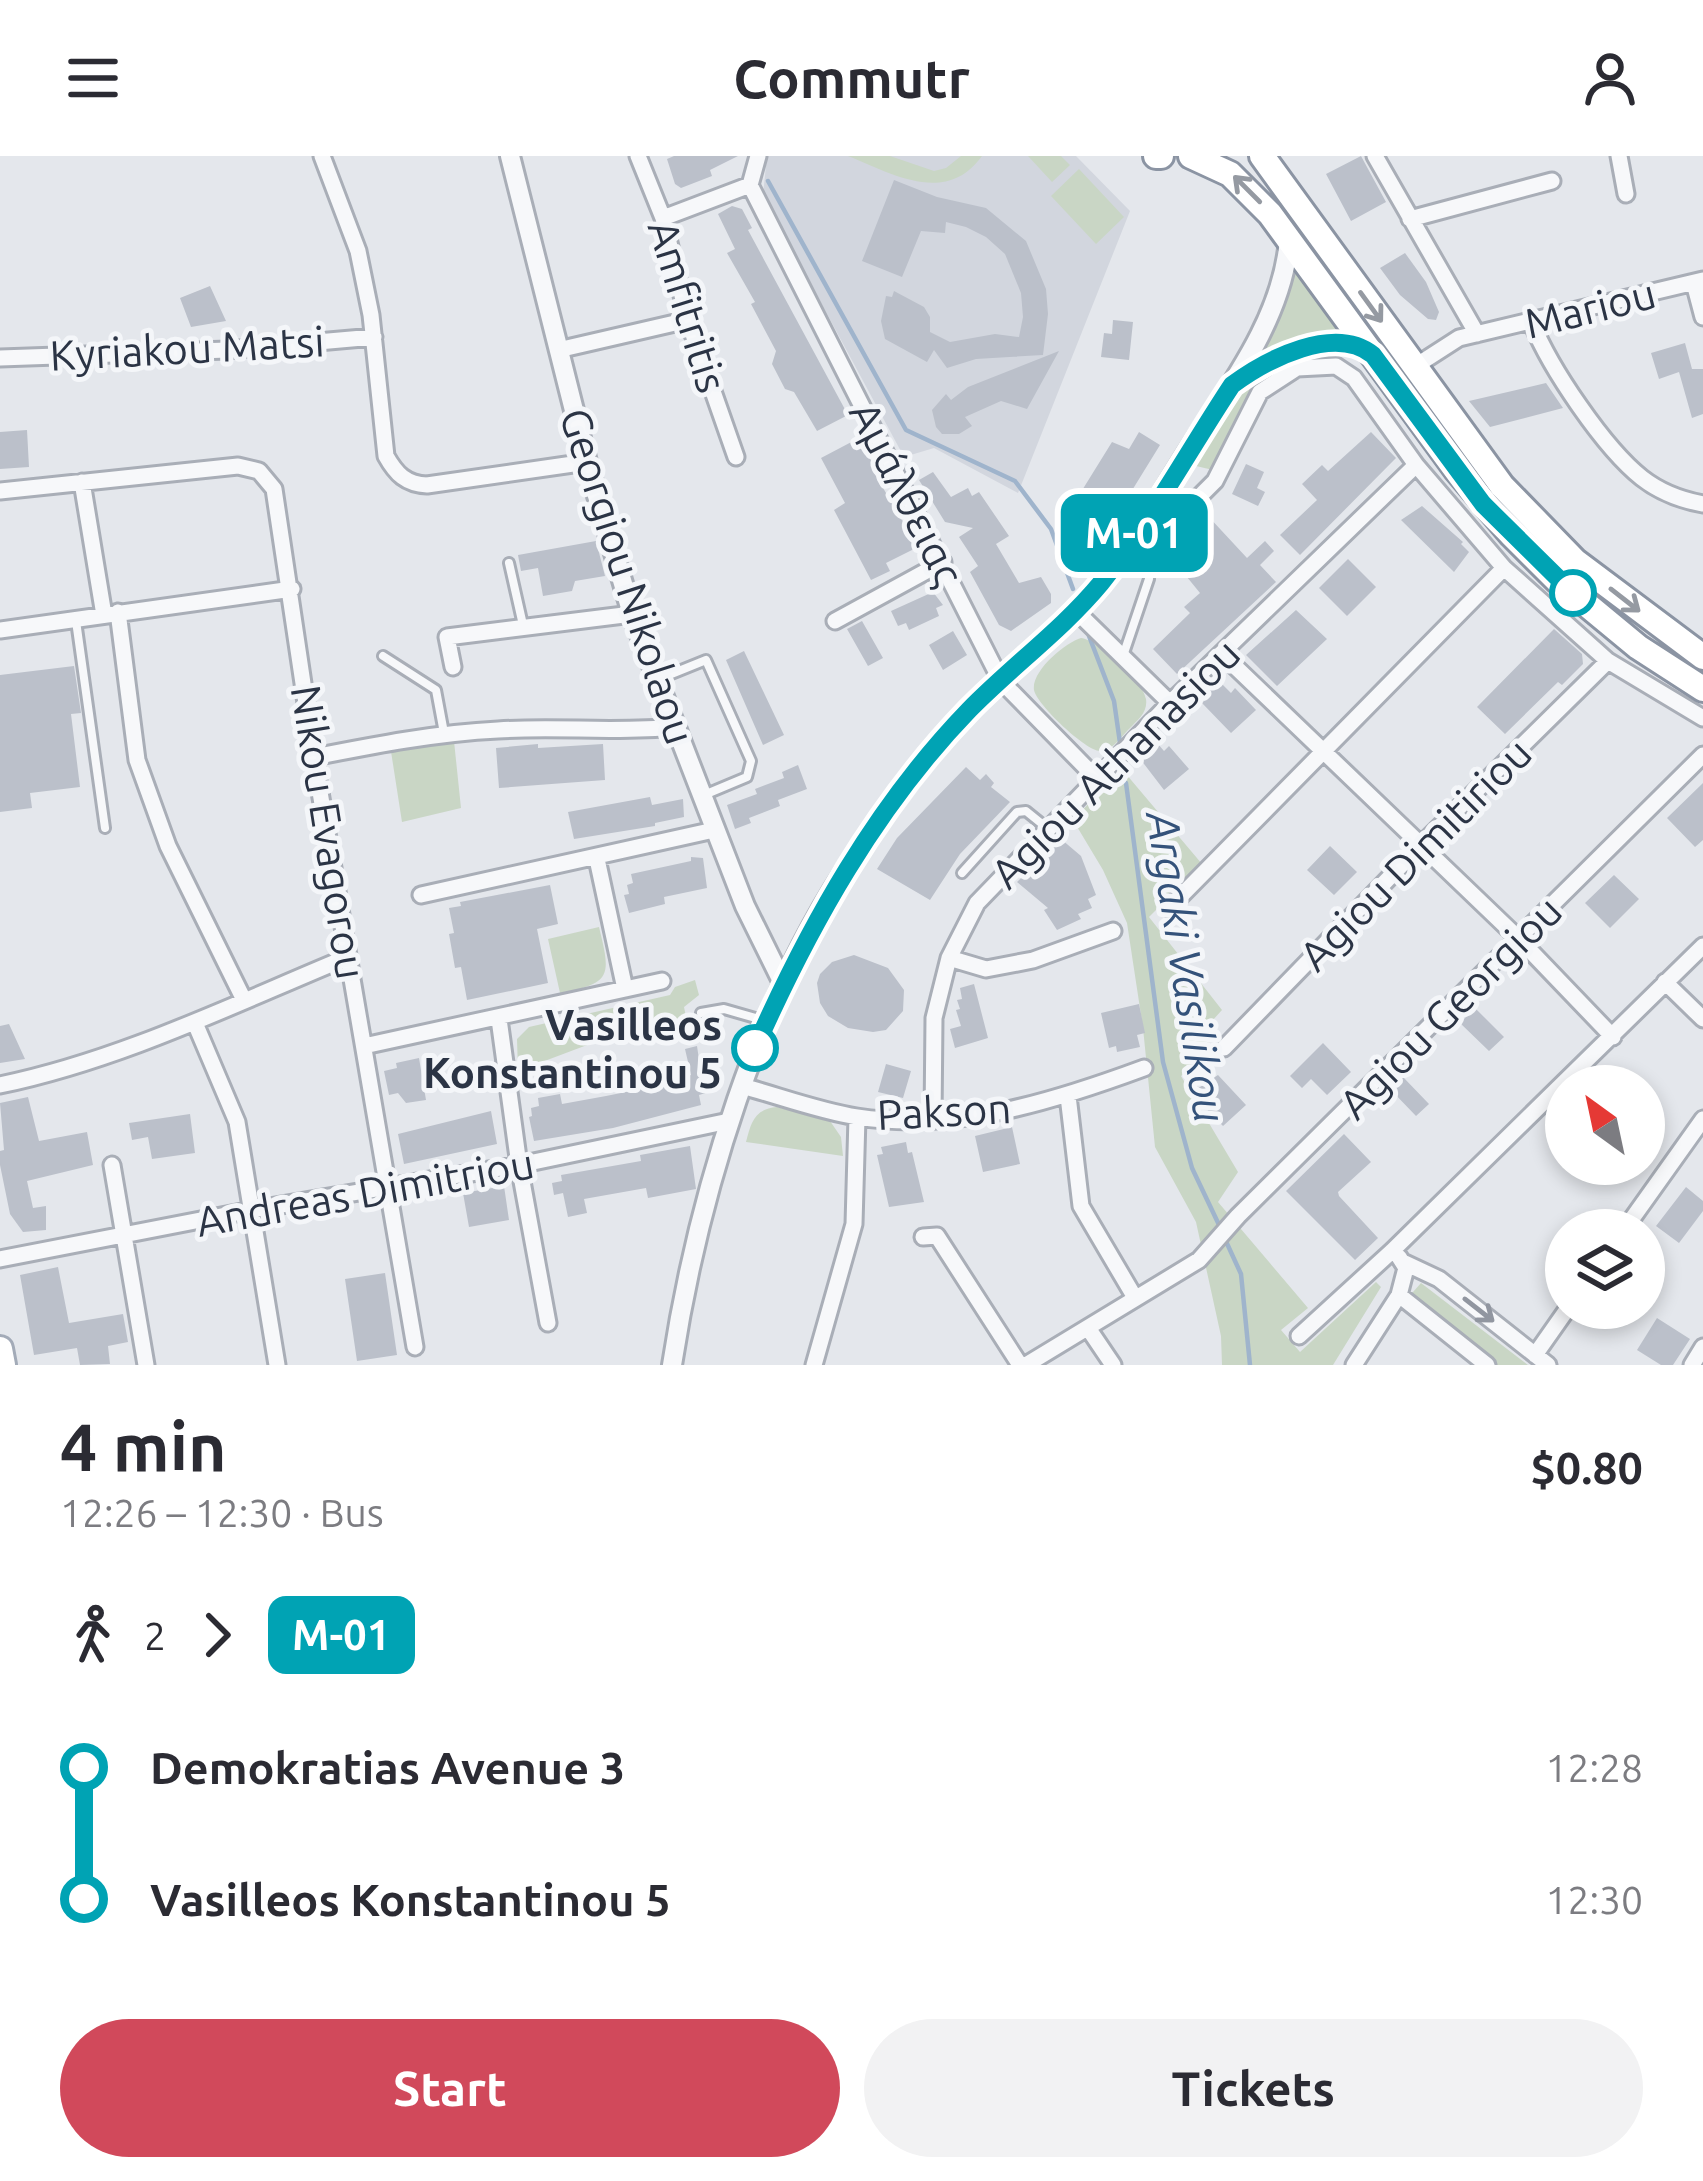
<!DOCTYPE html>
<meta charset="utf-8">
<style>
body{margin:0;font-family:Ubuntu,sans-serif;background:#f2f2f3;color:#2b2b33;height:100vh;display:flex;flex-direction:column;font-size:45px;white-space:nowrap}
*{box-sizing:border-box;margin:0}
p{font-size:39px;color:#7c7c81}
.icon{flex:none;width:66px;height:66px;fill:none;stroke:currentColor;stroke-width:2;stroke-linecap:round;stroke-linejoin:round}
.map{position:relative;height:1209px;overflow:hidden}
.details{display:flex;flex-direction:column;background:#fff;flex:1}
.details>*{flex:none}
.badge{padding:0 24px;border-radius:18px;font-size:42px;line-height:78px}
.needle{width:78px;rotate:327deg}
.tools{position:absolute;left:1545px;top:909px;display:grid;gap:24px}
.tools a{display:grid;place-items:center;width:120px;height:120px;border-radius:50%;background:#fff;box-shadow:0 6px 18px #0003;font-size:60px}
.map>.badge{position:absolute;translate:-50% -50%;box-shadow:0 0 0 6px #fff}
.legs{display:flex;align-items:center;gap:18px;height:132px;padding:0 60px;font-size:39px}
.legs p{margin-inline-start:auto}
.head{display:flex;align-items:center;justify-content:space-between;height:204px;padding:0 60px}
h1{font-size:66px;font-weight:600;line-height:90px}
.action{display:flex;gap:24px;margin-top:auto;padding:24px 60px}
.action a{flex:1;height:138px;border-radius:72px;background:#d1495b;color:#fff;font-size:48px;font-weight:600;line-height:138px;text-align:center}
.action a+a{background:#f2f2f3;color:#2b2b33}
ul{padding:0 60px;list-style:none}
li{display:flex;align-items:center;gap:42px;height:132px;font-size:45px}
li i{display:grid;place-items:center;width:18px;height:100%;margin:0 15px;background:currentColor}
li i::after{content:'';width:30px;height:30px;margin:-15px;border:9px solid;border-radius:50%;background:#fff}
li p{margin-inline-start:auto}
li:first-child i{background:linear-gradient(#0000 50%,currentColor 0)}
li:last-child i{background:linear-gradient(currentColor 50%,#0000 0)}
header{display:flex;justify-content:space-between;align-items:center;height:156px;padding:0 60px;background:#fff;font-size:54px;font-weight:600}
.map>svg:first-child{display:block}
</style>
<header><svg class="icon" aria-label="menu" viewBox="0 0 24 24"><path d="M4 6h16M4 12h16M4 18h16"/></svg>Commutr<svg class="icon" aria-label="person" viewBox="0 0 24 24"><circle cx="12" cy="8" r="4"/><path d="M4 21q1-7 8-7t8 7"/></svg></header>
<div class="map">
<svg width="1703" height="1209" viewBox="0 0 1703 1209">
<rect width="100%" height="100%" fill="#e4e7ec"/>
<path fill="#d2d6de" d="M 767,0 L 1076,0 L 1130,55 L 1018,337 L 934,292 L 904,301 L 763,39 Z"/>
<path fill="#c9d6c5" d="M 848,0 L 890,0 L 934,15 L 946,12 L 961,0 L 982,0 C 946,50 893,18 848,0 Z
M 1028,0 L 1061,0 L 1070,9 L 1052,26 Z
M 1079,13 L 1124,61 L 1096,88 L 1051,40 Z
M 1294,106 L 1376,211 L 1349,199 L 1333,198 L 1285,210 L 1261,228 L 1213,314 L 1196,310 C 1236,245 1269,179 1294,106 Z
M 1081,482 C 1098,484 1143,524 1146,543 C 1148,556 1138,564 1129,573 C 1121,581 1112,595 1100,595 C 1086,595 1037,549 1034,534 C 1031,515 1066,486 1081,482 Z
M 454,585 L 461,652 L 402,666 L 390,589 Z
M 1126,618 L 1202,708 L 1149,761 L 1222,854 L 1202,876 L 1212,893 L 1181,920 L 1238,1016 L 1218,1046 L 1308,1152 L 1281,1174 L 1300,1196 L 1376,1126 L 1381,1131 L 1333,1209 L 1222,1209 L 1221,1180 L 1196,1066 L 1155,991 L 1143,872 L 1127,767 L 1103,714 L 1073,664 L 1115,620 Z
M 599,771 C 611,820 612,827 560,837 L 548,783 Z
M 695,824 L 699,839 L 684,851 L 686,861 L 635,871 L 518,915 L 517,883 L 529,871 L 670,839 L 675,831 Z
M 777,951 L 830,965 L 841,981 L 843,1000 L 746,986 C 751,967 754,953 777,951 Z
M 1421,1127 L 1528,1209 L 1489,1209 L 1405,1145 Z"/>
<g fill="none" stroke-linecap="round" stroke-linejoin="round">
<path stroke="#9fb4cc" stroke-width="4.5" d="M 768,25 L 906,274 L 1015,325 L 1051,373 L 1073,433
M 1089,480 L 1114,545 L 1120,587
M 1126,627 L 1163,906 L 1192,1012 L 1220,1071
M 1224,1081 L 1241,1118 L 1250,1209"/>
</g>
<path fill="#bbc0ca" d="M 674,0 L 738,0 L 710,14 L 712,20 L 681,32 L 675,28 L 667,3 Z
M 1361,0 L 1386,46 L 1351,65 L 1326,18 Z
M 894,24 L 937,41 L 986,52 L 1026,85 L 1046,133 L 1048,158 L 1043,199 L 976,203 L 947,212 L 934,194 L 927,206 L 885,183 L 881,165 L 886,140 L 892,141 L 894,135 L 924,151 L 930,161 L 930,176 L 950,186 L 995,178 L 1019,181 L 1023,161 L 1021,137 L 1005,98 L 986,81 L 966,71 L 946,66 L 945,77 L 921,75 L 902,121 L 862,105 Z
M 732,50 L 742,53 L 752,72 L 748,74 L 848,259 L 817,275 L 794,236 L 785,233 L 772,208 L 776,195 L 751,148 L 755,146 L 727,97 L 735,93 L 718,58 Z
M 1405,97 L 1426,126 L 1439,156 L 1436,164 L 1428,163 L 1400,139 L 1380,112 Z
M 210,130 L 226,165 L 191,171 L 180,142 Z
M 1113,164 L 1133,166 L 1129,204 L 1101,201 L 1104,177 L 1112,178 Z
M 1685,187 L 1692,213 L 1703,213 L 1703,258 L 1692,262 L 1679,216 L 1659,223 L 1651,197 Z
M 1059,195 L 1027,253 L 1001,245 L 965,261 L 972,270 L 959,278 L 942,278 L 936,271 L 932,254 L 946,238 L 951,244 L 968,231 Z
M 1546,227 L 1563,252 L 1490,271 L 1469,245 Z
M 27,274 L 29,311 L 0,313 L 0,276 Z
M 1139,276 L 1160,289 L 1107,375 L 1104,372 L 1089,396 L 1072,386 L 1081,372 L 1075,368 L 1078,363 L 1068,357 L 1112,286 L 1129,293 Z
M 1371,276 L 1396,302 L 1300,399 L 1280,379 L 1317,344 L 1302,328 L 1322,309 L 1328,315 Z
M 859,282 L 876,314 L 873,315 L 918,391 L 886,407 L 890,415 L 871,424 L 834,354 L 845,347 L 821,302 Z
M 1246,308 L 1264,316 L 1257,332 L 1265,336 L 1258,350 L 1232,338 Z
M 933,316 L 951,341 L 968,332 L 972,340 L 979,336 L 1009,380 L 996,388 L 1019,427 L 1041,421 L 1051,438 L 1051,447 L 1011,475 L 999,469 L 970,416 L 978,410 L 959,381 L 973,372 L 945,366 L 919,324 Z
M 1422,350 L 1463,386 L 1461,388 L 1469,396 L 1454,416 L 1401,364 Z
M 1208,360 L 1247,402 L 1265,385 L 1274,395 L 1260,409 L 1276,426 L 1177,518 L 1153,493 L 1190,457 L 1184,451 L 1200,437 L 1160,388 L 1178,373 L 1185,382 Z
M 596,385 L 605,420 L 575,425 L 572,435 L 543,440 L 538,412 L 521,415 L 518,399 Z
M 1348,403 L 1376,431 L 1347,460 L 1319,432 Z
M 933,436 L 943,449 L 936,452 L 939,460 L 909,474 L 906,467 L 898,470 L 891,455 Z
M 1296,454 L 1327,483 L 1277,530 L 1246,499 Z
M 862,465 L 883,502 L 868,510 L 847,473 Z
M 1554,473 L 1582,498 L 1583,508 L 1562,529 L 1558,526 L 1505,578 L 1477,551 Z
M 953,475 L 967,499 L 943,514 L 929,489 Z
M 744,495 L 784,579 L 763,589 L 726,504 Z
M 74,510 L 81,557 L 71,558 L 80,631 L 30,637 L 32,652 L 0,656 L 0,519 Z
M 1217,523 L 1231,537 L 1235,532 L 1256,554 L 1231,577 L 1202,547 L 1207,542 L 1202,537 Z
M 538,588 L 538,592 L 603,588 L 605,624 L 499,632 L 496,592 Z
M 1158,588 L 1164,595 L 1169,590 L 1189,613 L 1164,634 L 1141,604 Z
M 798,609 L 807,633 L 778,644 L 780,650 L 749,662 L 751,667 L 735,673 L 727,649 L 757,638 L 755,633 L 784,622 L 782,616 Z
M 966,611 L 980,624 L 986,618 L 994,627 L 991,631 L 1010,646 L 960,698 L 930,744 L 877,713 L 897,682 Z
M 1703,627 L 1703,684 L 1695,691 L 1667,662 Z
M 650,641 L 652,649 L 683,643 L 684,661 L 655,667 L 655,670 L 574,683 L 568,656 Z
M 1061,683 L 1081,700 L 1096,739 L 1088,743 L 1092,752 L 1078,758 L 1081,763 L 1057,774 L 1044,754 L 1048,752 L 1017,726 Z
M 1330,690 L 1357,716 L 1334,739 L 1307,714 Z
M 691,701 L 703,702 L 707,732 L 664,741 L 665,748 L 629,757 L 624,739 L 629,738 L 627,729 L 633,727 L 631,718 L 691,705 Z
M 1614,719 L 1639,743 L 1610,772 L 1585,747 Z
M 550,729 L 558,768 L 537,773 L 548,827 L 467,844 L 461,811 L 455,812 L 449,778 L 454,777 L 449,752 L 461,750 L 460,746 Z
M 854,799 L 888,812 L 904,834 L 903,855 L 886,874 L 873,876 L 848,872 L 828,860 L 820,847 L 817,827 L 820,818 L 832,806 Z
M 974,828 L 988,882 L 955,892 L 950,873 L 961,870 L 956,854 L 960,853 L 957,844 L 962,843 L 960,832 Z
M 1139,848 L 1145,877 L 1137,879 L 1140,891 L 1117,896 L 1116,890 L 1109,892 L 1101,857 Z
M 1475,852 L 1504,881 L 1489,895 L 1460,867 Z
M 9,868 L 25,903 L 0,907 L 0,870 Z
M 1323,887 L 1351,916 L 1327,939 L 1311,923 L 1302,932 L 1290,920 Z
M 697,890 L 700,910 L 713,907 L 716,919 L 706,921 L 709,936 L 699,939 L 701,949 L 613,972 L 534,985 L 529,961 L 532,960 L 531,952 L 539,950 L 538,942 L 560,938 L 562,948 L 606,940 L 636,934 L 644,919 L 657,916 L 660,932 L 683,926 L 682,921 L 691,919 L 685,893 Z
M 419,902 L 426,944 L 406,947 L 398,937 L 389,939 L 384,915 L 397,912 L 396,907 Z
M 886,908 L 911,915 L 903,942 L 878,936 Z
M 1218,919 L 1246,949 L 1223,970 L 1191,937 Z
M 1403,921 L 1429,948 L 1416,960 L 1390,933 Z
M 28,941 L 39,985 L 87,976 L 93,1009 L 27,1025 L 33,1052 L 46,1050 L 46,1074 L 23,1076 L 10,1058 L 0,1009 L 0,995 L 4,994 L 0,947 Z
M 491,955 L 497,988 L 404,1008 L 398,978 Z
M 190,958 L 195,997 L 152,1003 L 148,981 L 132,984 L 129,967 Z
M 1012,971 L 1020,1008 L 983,1016 L 975,980 Z
M 1344,978 L 1371,1006 L 1338,1036 L 1339,1040 L 1378,1082 L 1355,1104 L 1286,1035 Z
M 906,986 L 908,997 L 912,996 L 924,1046 L 889,1051 L 877,999 L 883,998 L 881,991 Z
M 690,990 L 696,1033 L 648,1042 L 646,1032 L 584,1043 L 587,1057 L 568,1061 L 563,1037 L 554,1039 L 552,1027 L 562,1025 L 561,1019 L 641,1005 L 640,999 Z
M 504,1030 L 509,1064 L 469,1071 L 463,1037 Z
M 1686,1031 L 1703,1045 L 1703,1055 L 1679,1087 L 1656,1070 Z
M 58,1111 L 69,1167 L 123,1158 L 128,1186 L 108,1190 L 110,1208 L 80,1209 L 77,1192 L 34,1199 L 20,1119 Z
M 385,1117 L 397,1199 L 357,1205 L 345,1123 Z
M 1657,1162 L 1690,1183 L 1673,1209 L 1661,1209 L 1637,1194 Z"/>
<g fill="none" stroke-linecap="round" stroke-linejoin="round">
<defs>
<path id="service" d="M 509,407 L 523,469
M 76,465 L 105,672
M 1124,497 L 1149,423
M 383,500 L 436,534 L 444,577
M 659,523 L 706,504 L 751,605 L 747,621 L 704,639
M 962,717 L 1017,656 L 1026,655 L 1047,672
M 701,857 L 724,853 L 766,865"/>
<path id="minor" d="M 322,0 L 358,95 L 371,159 L 386,300 C 396,318 406,328 427,329 L 587,306
M 638,0 L 663,62 L 688,164 L 736,301
M 758,0 L 750,29 L 1001,525 L 1096,622
M 1375,0 L 1477,178
M 1619,0 L 1626,38
M 663,62 L 750,29
M 1410,63 L 1552,25
M 1694,127 L 1703,161
M 1532,167 C 1550,212 1604,292 1642,322 C 1660,336 1681,344 1703,348
M 558,194 L 688,164
M 0,202 L 227,194 L 374,181
M 1414,211 L 1459,182 L 1703,124
M 82,326 L 104,459
M 0,335 L 238,310 L 259,315 L 274,333 L 314,601 L 415,1191
M 1185,345 L 1197,343 L 1215,325 L 1260,236 L 1297,212 L 1336,210 L 1354,222 L 1416,309 L 1504,412 L 1608,505 L 1703,562
M 1075,454 L 1170,547
M 118,456 L 137,604 L 168,690 L 244,844
M 835,465 L 943,406
M 0,474 L 292,433
M 1222,498 L 1519,783 L 1613,881
M 453,511 L 447,481 L 632,458
M 314,601 C 375,589 436,577 498,574 C 557,570 616,577 675,571
M 597,703 L 625,833
M 421,739 L 714,674
M 1169,752 L 1504,412
M 949,802 L 986,813 L 1033,804 L 1113,775
M 1665,826 L 1703,863
M 499,863 L 519,1009 L 548,1167
M 195,867 L 237,966 L 277,1209
M 364,890 L 662,825
M 1224,892 L 1420,690 L 1608,505
M 0,929 C 121,904 234,848 348,801
M 742,930 C 779,940 819,955 857,961 C 957,976 1052,946 1144,912
M 1068,940 L 1081,1050 L 1134,1140
M 933,964 L 934,862 L 949,802 L 977,747 L 1170,547 L 1416,309
M 112,1009 L 146,1209
M 1624,1074 L 1703,963
M 923,1081 L 937,1080 L 1020,1209
M 0,1103 L 252,1054 L 519,1009 L 729,965
M 1405,1107 L 1439,1123 L 1548,1209
M 1399,1139 L 1487,1209
M 1088,1172 L 1113,1209
M 1299,1180 L 1392,1095 L 1703,790
M 1535,1199 L 1568,1152
M 814,1209 L 854,1068 L 857,961
M 1026,1209 L 1199,1104 L 1238,1060 L 1703,599
M 1354,1209 L 1399,1139 L 1406,1112 L 1399,1101
M 1692,1209 L 1703,1191"/>
<path id="tertiary" d="M 510,0 L 587,306 L 632,458 L 745,750 L 783,827
M 1240,223 C 1268,202 1338,170 1369,196
M 672,1209 C 698,1040 758,841 855,700 C 889,650 927,600 967,556 C 1008,512 1059,476 1098,430 C 1139,382 1169,323 1204,271 C 1241,215 1284,152 1289,83"/>
<path id="primary" d="M 0,1193 L 3,1209"/>
<path id="trunk" d="M 1156,0 L 1161,0
M 1191,0 L 1230,18 L 1270,58 L 1456,313 L 1512,379 L 1557,424 L 1638,491 L 1703,533
M 1262,0 L 1502,330 L 1575,405 L 1703,501"/>
</defs>
<use href="#service" stroke="#a9aeb7" stroke-width="14"/>
<use href="#minor" stroke="#a9aeb7" stroke-width="21"/>
<use href="#tertiary" stroke="#a9aeb7" stroke-width="24"/>
<use href="#primary" stroke="#a3abb8" stroke-width="30"/>
<use href="#trunk" stroke="#8b94a3" stroke-width="30"/>
<use href="#service" stroke="#f7f8fa" stroke-width="8"/>
<use href="#minor" stroke="#f7f8fa" stroke-width="15"/>
<use href="#tertiary" stroke="#f7f8fa" stroke-width="18"/>
<use href="#primary" stroke="#fff" stroke-width="24"/>
<use href="#trunk" stroke="#fff" stroke-width="24"/>
</g>
<defs><path id="oneway-shaft" d="M-6 0H5M1.5-3L5.5 0L1.5 3" fill="none" stroke-width="1.6" stroke-linecap="round" stroke-linejoin="round" transform="scale(3)"/></defs>
<g stroke="#959aa2">
<use href="#oneway-shaft" transform="translate(1247 33) rotate(-135)"/>
<use href="#oneway-shaft" transform="translate(1371 151) rotate(54)"/>
<use href="#oneway-shaft" transform="translate(1625 444) rotate(38)"/>
</g>
<use stroke="#9196a0" href="#oneway-shaft" transform="translate(1479 1154) rotate(38)"/>
<g fill="none" stroke-linecap="round" stroke-linejoin="round">
<defs>
<path id="line-1" d="M 755,892 C 809,770 876,650 969,554 C 1012,510 1062,474 1101,427 C 1150,366 1189,294 1232,229 C 1267,203 1335,168 1373,199 L 1483,348 L 1573,437"/>
</defs>
<use href="#line-1" stroke="#fff" stroke-width="27"/>
<use href="#line-1" stroke="#00a3b4" stroke-width="18"/>
</g>
<g fill="#fff" stroke="#00a3b4" stroke-width="6">
<circle cx="1573" cy="437" r="21"/>
<circle cx="755" cy="892" r="21"/>
</g>
<g text-anchor="middle" dominant-baseline="central" stroke-width="10" stroke-linejoin="round" paint-order="stroke">
<g font-size="42" fill="#2b3445" stroke="#f4f6f9">
<text transform="translate(688 150) rotate(73)">Amfitritis</text>
<text transform="translate(1590 152) rotate(-14)">Mariou</text>
<text transform="translate(187 192) rotate(-3)">Kyriakou Matsi</text>
<text transform="translate(907 337) rotate(63)">Αμάλθειας</text>
<text transform="translate(628 420) rotate(72)">Georgiou Nikolaou</text>
<text transform="translate(1115 607) rotate(-45)">Agiou Athanasiou</text>
<text transform="translate(329 676) rotate(81)">Nikou Evagorou</text>
<text transform="translate(1415 698) rotate(-45)">Agiou Dimitiriou</text>
<text transform="translate(1450 851) rotate(-45)">Agiou Georgiou</text>
<text transform="translate(944 955) rotate(-3)">Pakson</text>
<text transform="translate(365 1036) rotate(-10)">Andreas Dimitriou</text>
</g>
<g font-size="42" font-weight="bold" fill="#2b3445" stroke="#f4f6f9" text-anchor="end">
<text x="722" y="868">Vasilleos<tspan x="722" dy="48">Konstantinou 5</tspan></text>
</g>
<g font-size="45" font-style="italic" fill="#34527a" stroke="#f4f6f9">
<text transform="translate(1187 811) rotate(81)">Argaki Vasilikou</text>
</g>
</g>
</svg>
<div class="tools">
<a><svg class="needle" viewBox="-14 -14 28 28"><path d="M0-13l5 13h-10z" fill="#e53935"/><path d="M0 13l5-13h-10z" fill="#7c7c81"/></svg></a>
<a><svg class="icon" aria-label="layers" viewBox="0 0 24 24"><path d="M12 4l9 5-9 5-9-5zM3 14l9 5 9-5"/></svg></a>
</div>
<b class="badge" style="left:1134px;top:377px;background:#00a3b4;color:#fff">M-01</b>
</div>
<section class="details">
<div class="head"><div><h1>4 min</h1><p>12:26 – 12:30 · Bus</p></div><b>$0.80</b></div>
<div class="legs"><svg class="icon" aria-label="walk" viewBox="0 0 24 24"><circle cx="13" cy="4" r="2"/><path d="M13 8l-2 6 4 7M11 14l-3 7M7 12l3-4h3l4 4"/></svg>2<svg class="icon" aria-label="forward" viewBox="0 0 24 24"><path d="M9 5l7 7-7 7"/></svg><b class="badge" style="background:#00a3b4;color:#fff">M-01</b></div>
<ul>
<li><i style="color:#00a3b4"></i><b>Demokratias Avenue 3</b><p>12:28</p></li>
<li><i style="color:#00a3b4"></i><b>Vasilleos Konstantinou 5</b><p>12:30</p></li>
</ul>
<div class="action"><a>Start</a><a>Tickets</a></div>
</section>
